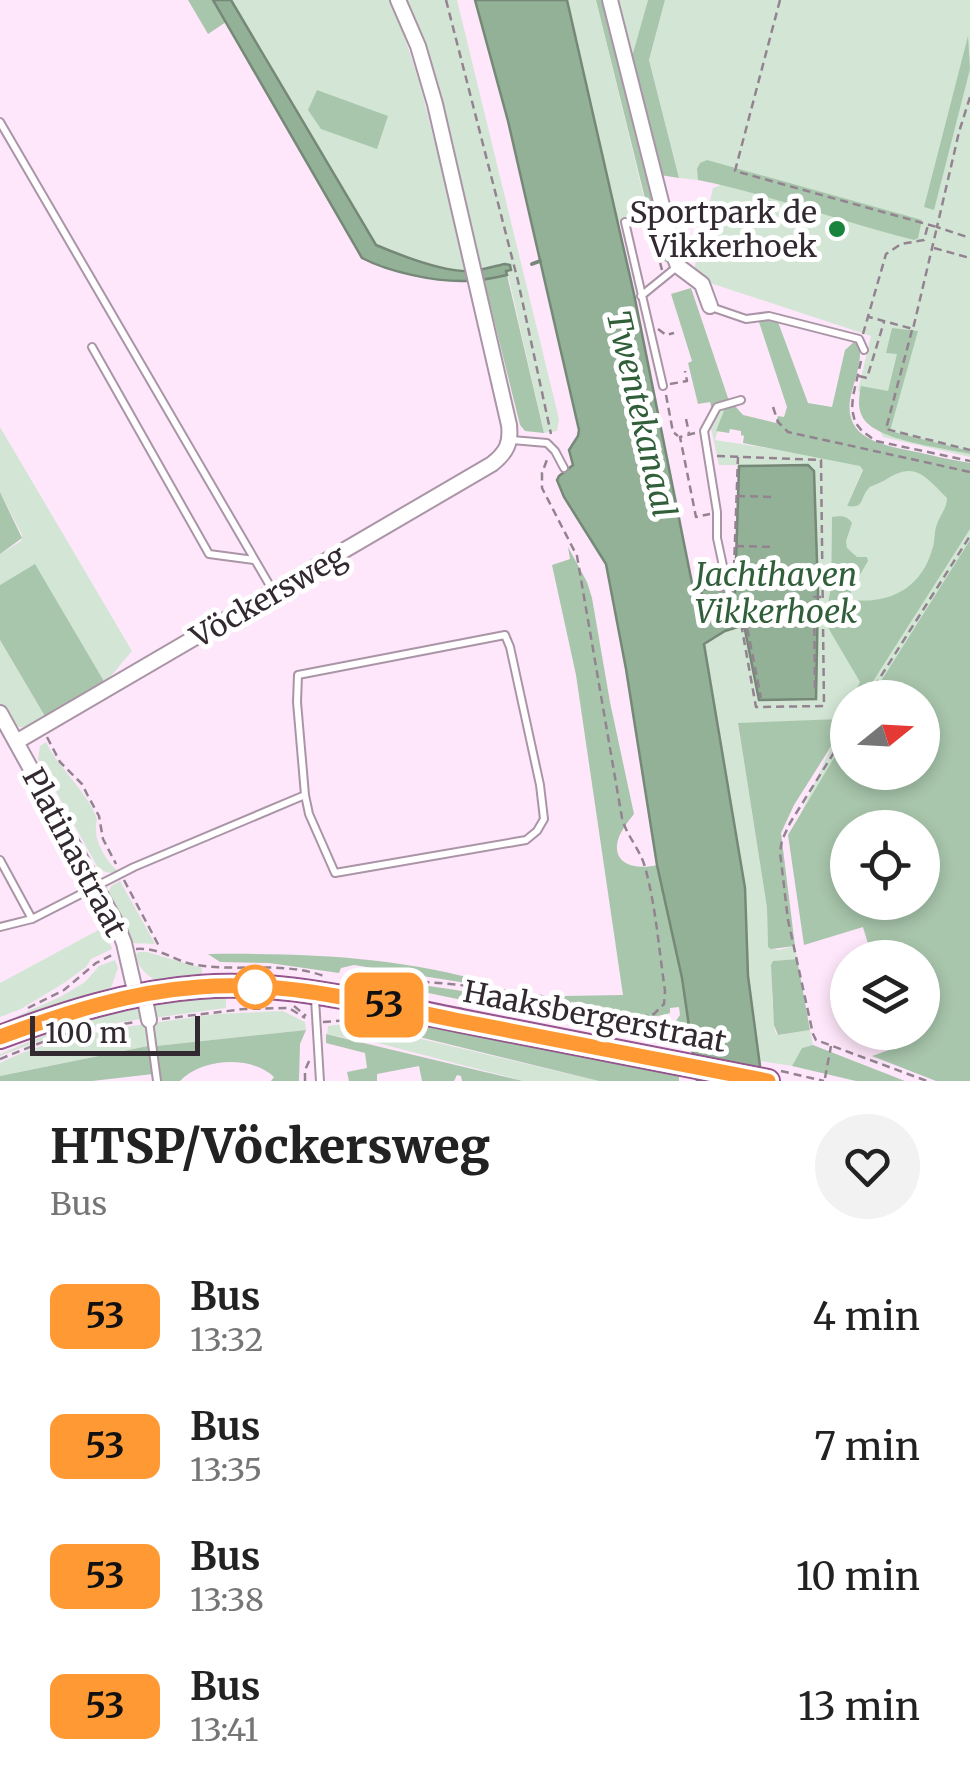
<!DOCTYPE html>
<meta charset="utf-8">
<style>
body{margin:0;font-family:Merriweather,serif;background:#f2f2f2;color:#222;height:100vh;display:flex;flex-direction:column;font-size:38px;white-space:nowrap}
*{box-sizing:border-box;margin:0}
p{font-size:32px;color:#767676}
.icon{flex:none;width:55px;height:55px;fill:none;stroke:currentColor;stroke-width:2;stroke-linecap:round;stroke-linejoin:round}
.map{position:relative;height:1081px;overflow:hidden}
.panel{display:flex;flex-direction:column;background:#fff;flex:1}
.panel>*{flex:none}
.badge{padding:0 20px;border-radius:15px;font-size:35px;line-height:65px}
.needle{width:65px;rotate:72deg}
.fabs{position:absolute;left:830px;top:680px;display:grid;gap:20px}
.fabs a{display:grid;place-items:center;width:110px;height:110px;border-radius:50%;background:#fff;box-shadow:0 5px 15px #0003;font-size:50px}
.scale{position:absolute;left:30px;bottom:25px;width:170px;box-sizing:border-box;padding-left:10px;border:5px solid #322931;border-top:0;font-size:28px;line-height:35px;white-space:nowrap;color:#322931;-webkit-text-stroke:8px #fff;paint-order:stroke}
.map>.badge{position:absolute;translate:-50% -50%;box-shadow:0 0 0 5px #fff}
.round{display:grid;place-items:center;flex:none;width:105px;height:105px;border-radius:52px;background:#f2f2f2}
.headline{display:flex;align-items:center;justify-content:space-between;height:170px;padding:0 50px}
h1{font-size:48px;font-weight:800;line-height:75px}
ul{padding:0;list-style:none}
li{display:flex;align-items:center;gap:30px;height:130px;padding:0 50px}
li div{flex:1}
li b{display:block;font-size:38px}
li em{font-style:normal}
li .badge{min-width:110px;font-weight:700;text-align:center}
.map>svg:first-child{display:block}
</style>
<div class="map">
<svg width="970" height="1081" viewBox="0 0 970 1081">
<rect width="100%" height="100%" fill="#fee7fa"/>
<path fill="#d3e6d5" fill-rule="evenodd" d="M 231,0 L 390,0 L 398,17 L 419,81 L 468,272 C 436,266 406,258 376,245 Z
M 405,0 L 457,0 L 559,419 L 557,431 L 544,433 L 506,266 L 505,264 L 481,269 L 436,87 Z
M 567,0 L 596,0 L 648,214 L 618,222 Z
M 616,0 L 648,0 L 631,60 Z
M 665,0 L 970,0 L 970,457 L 883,437 L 858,390 L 871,336 L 707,282 L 694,270 L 713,188 L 742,177 L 697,169 L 698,180 L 679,178 L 649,60 Z
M 725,408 L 715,440 L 820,456 L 860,466 L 863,469 L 847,505 L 872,486 L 890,459 L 970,480 L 970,1061 L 900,1047 L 922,1032 L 922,958 L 864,925 L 791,835 L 847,712 L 848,772 L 922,772 L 922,698 L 854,697 L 854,695 L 852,697 L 848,698 L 847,705 L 839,719 L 738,724 L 767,908 L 768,947 L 778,950 L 795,946 L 797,959 L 774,961 L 772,996 L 775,1032 L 778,1035 L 810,1030 L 813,1045 L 802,1048 L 792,1066 L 760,1061 L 748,976 L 745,888 L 704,643 L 725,631 L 744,624 L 807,465 L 719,465 L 708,415 L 712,410 ZM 832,518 L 859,679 L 827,607 L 831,588 ZM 848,828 L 922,828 L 922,902 L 848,902 Z
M 0,427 L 132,651 L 105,683 L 35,565 L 0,585 L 0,554 L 21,541 L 22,535 L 0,492 Z
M 0,640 L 46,718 L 29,728 L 18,727 L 0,705 Z
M 46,742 C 59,769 83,787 95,814 C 99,823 95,821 96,830 C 96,844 107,862 118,871 C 109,875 104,872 97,866 L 44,770 L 38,759 L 40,746 Z
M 120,881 L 153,940 L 155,944 L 131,943 L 107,895 L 111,886 Z
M 104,927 L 112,949 L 91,959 L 86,967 L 64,983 L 21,1009 L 0,1017 L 0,983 Z
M 139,952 L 147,952 L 202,968 L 202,975 L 188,978 L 155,980 C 145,974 137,966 136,954 Z
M 115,960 L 118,968 L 111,988 L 0,1029 L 0,1024 L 62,996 L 85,982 L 99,966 Z
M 193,996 L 226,998 L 226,1008 L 153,1018 L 152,1007 L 156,1003 Z
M 137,1008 L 142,1014 L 141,1019 L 66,1031 L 0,1056 L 0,1054 C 42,1037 92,1012 137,1008 Z
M 283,1011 L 305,1022 L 306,1030 L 156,1046 L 153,1023 L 216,1014 Z
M 358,1022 L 379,1029 L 599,1081 L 523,1081 L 351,1036 L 350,1039 L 327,1034 L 328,1026 Z
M 145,1024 L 148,1046 L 0,1076 L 0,1063 C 46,1040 95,1032 145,1024 Z"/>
<path fill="#a8c6ac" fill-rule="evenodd" d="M 188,0 L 213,0 L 226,22 L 208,34 Z
M 596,0 L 605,0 L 672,265 L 660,259 Z
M 648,0 L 665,0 L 649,60 L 679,178 L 660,175 L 631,60 Z
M 968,36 L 970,69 L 934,210 L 924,207 Z
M 317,90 L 388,116 L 377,149 L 321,129 L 308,110 Z
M 707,160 L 922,220 L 918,238 L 914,240 C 842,222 772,195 698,180 L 697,169 L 700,163 Z
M 507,275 L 544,433 L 525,431 L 520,425 L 484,280 Z
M 691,288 L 728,398 L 743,415 L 776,423 L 778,416 L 784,417 L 787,407 L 758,319 L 778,322 L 808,403 L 832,407 L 845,350 L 855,341 L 858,342 C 864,358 855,378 851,395 C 841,440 884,445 917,452 C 934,456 952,460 970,463 L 970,529 L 863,697 L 852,697 L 860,682 L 827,626 L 827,607 L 831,588 L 832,517 C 840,516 847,515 852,523 L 846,541 L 847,548 L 857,557 L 867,557 L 868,561 L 851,590 L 851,597 L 853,600 C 890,604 921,588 932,550 C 935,543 934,535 936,527 C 939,516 947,509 947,498 C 925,476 915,460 885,480 C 884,481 870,487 870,487 C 859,497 866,509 847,506 L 863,470 L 860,466 L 743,443 L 744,436 L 741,435 L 741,431 L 730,429 L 729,433 L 716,431 L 725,408 L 712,410 L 710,402 L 698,404 L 688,363 L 692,361 L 671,294 Z
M 892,328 L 918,331 L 890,431 L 970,451 L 970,454 C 944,448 877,441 863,418 C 857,408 859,397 861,386 L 888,391 L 897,354 L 886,353 Z
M 0,492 L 22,538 L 0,554 Z
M 970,540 L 970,1081 L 936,1081 L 872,1056 L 898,1047 L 894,1033 L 922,1032 L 922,958 L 872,957 L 863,927 L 804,945 L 788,835 L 847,736 L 848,772 L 922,772 L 922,698 L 871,697 ZM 848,828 L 922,828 L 922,902 L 848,902 Z
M 568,547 L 587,582 L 592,598 L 610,702 L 634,814 C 627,823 618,834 617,845 C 615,868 642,869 657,865 L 682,978 L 693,1047 L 350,977 L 354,975 L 456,990 L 637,1025 L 668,1026 L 675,1022 L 680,1015 L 679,1007 L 670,1008 L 670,1013 C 638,1024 596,1007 564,1000 L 564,996 L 623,995 L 576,675 L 552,565 L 570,559 Z
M 35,564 L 105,683 L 46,718 L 0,640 L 0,585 Z
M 847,705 L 847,721 L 794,805 L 781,833 L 795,946 L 771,949 L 768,947 L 767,908 L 738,723 L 839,719 Z
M 208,954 C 306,953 398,956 492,984 L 491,987 L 354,965 L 341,968 L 339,973 L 269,963 L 220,962 Z
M 797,959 L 810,1030 L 778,1035 L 774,1025 L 771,965 L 773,961 Z
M 358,1022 L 435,1025 L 679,1075 L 679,1081 L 599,1081 Z
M 306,1030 L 300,1044 L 299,1081 L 271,1081 L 274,1077 C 251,1055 202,1058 180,1081 L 161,1081 L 156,1046 Z
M 326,1034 L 523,1081 L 462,1081 L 461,1076 L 457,1075 L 454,1081 L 422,1081 L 419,1066 L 377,1074 L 377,1081 L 349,1081 L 347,1072 L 367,1068 L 365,1053 L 326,1043 Z
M 813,1045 L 905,1081 L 856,1081 L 792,1066 L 802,1048 Z
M 148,1046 L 153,1074 L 92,1081 L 0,1081 L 0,1076 Z"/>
<path fill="#93b197" stroke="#768878" stroke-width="2.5" d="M 213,0 L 231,0 L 376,245 C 402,256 445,273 472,271 C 483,270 494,266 505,264 L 510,265 L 511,270 L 506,271 L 507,275 C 494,278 480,281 466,281 C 435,282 389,272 362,258 Z
M 475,0 L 567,0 L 634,294 L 698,613 L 705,612 L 701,590 L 716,587 L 716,582 L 722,581 L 725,596 L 735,592 L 739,466 L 808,465 L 814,471 L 818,592 L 816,699 L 759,700 L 744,625 L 725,631 L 704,644 L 745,888 L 748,976 L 762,1081 L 697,1081 L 682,978 L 657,865 L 626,669 L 606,564 L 564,497 L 557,480 L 559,476 L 573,465 L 569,450 L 578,436 L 579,430 L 508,121 Z"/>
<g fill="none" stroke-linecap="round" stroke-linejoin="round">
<path stroke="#768878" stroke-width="4" d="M 532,264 L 540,261"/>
<defs>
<path id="service" d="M 0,122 L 273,591
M 625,222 L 663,386
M 641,296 L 678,266
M 711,307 L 746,319 L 769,316 L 859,339 L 864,350
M 92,347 L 209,554 L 254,560
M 512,440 L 547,443 L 555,451 L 564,468
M 720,587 L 717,570 L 723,566
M 729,594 L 717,538 L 717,512 L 704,431 L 717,407 L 741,400
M 0,860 L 32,919
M 0,927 L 32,919 L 134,867 L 305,795 L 309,814 L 335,873 L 526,840 L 537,831 L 544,819 L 540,785 L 510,647 L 505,635 L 298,675 L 297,702 L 305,795
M 315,999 L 320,1081
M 149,1021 L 157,1081"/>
<path id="minor" d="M 610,0 L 676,261 L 678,266 L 702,284 L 710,306
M 0,713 L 117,925 L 124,943 L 136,995
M 16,742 L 492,464 C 507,452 511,443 509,425 L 435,104 L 418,46 L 398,0
M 144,994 L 149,1020"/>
<path id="primary" d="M 0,1037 C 65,1013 129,992 199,987 C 287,980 376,1004 462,1021 C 564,1041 666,1061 768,1081"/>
</defs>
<use href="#service" stroke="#aa95a7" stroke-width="10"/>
<use href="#minor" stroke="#aa95a7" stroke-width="18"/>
<use href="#primary" stroke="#94558d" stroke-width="26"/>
<path stroke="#938390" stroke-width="2.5" stroke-dasharray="8 5" stroke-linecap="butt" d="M 446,0 L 518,281 L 551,434
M 780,0 L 735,171 L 937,227 L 913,329 L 869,317
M 970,97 L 959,132 L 937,227 L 970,238
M 632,220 L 648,216 L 662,270
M 934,248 L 970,258
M 658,329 L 666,335 L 674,333
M 912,330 L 886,429 L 970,450
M 863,334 L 886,254 L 901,244 L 924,240 L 928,225
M 861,361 L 853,396 L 852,409 L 855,422 L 862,431 L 876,441 L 970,461
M 859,376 L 867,378 L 884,322
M 670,384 L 687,381 L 685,371
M 666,395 L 673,432 L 678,436
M 773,407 L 778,422 L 788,432 L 970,472
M 686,419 L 689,433
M 695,433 L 680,437 L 696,517 L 710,514
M 717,456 L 821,460 L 824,706 L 756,707 L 742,629 L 748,628
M 737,496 L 775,497
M 736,546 L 775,547
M 734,568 L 738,457
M 736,583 L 769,584
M 758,624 L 747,627 L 761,698
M 815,688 L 814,597 L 821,597
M 867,698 L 970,536
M 848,730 L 790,823 L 782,840 L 780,852 L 788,920 L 813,1034 L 816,1040 L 927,1081
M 47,737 L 60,762 L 82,784 L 88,796 L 99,816 L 103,839 L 116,864
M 124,880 L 160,948
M 136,949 C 162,947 174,962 197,965 C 238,972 282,961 324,976
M 344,980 L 359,977 C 421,981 485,986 547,997 C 579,1003 623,1023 654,1014 L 664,1004 L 665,991 C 659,950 656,907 645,867 C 640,849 626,835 622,818 L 577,556 L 542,488 L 542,473 L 548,457
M 294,1006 L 306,1016
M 28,1008 L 64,990 L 96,963 L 114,954
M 162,1019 L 244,1009 L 289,1008 L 305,1018
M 323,1022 L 365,1019
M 0,1059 L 60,1035 L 135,1022
M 781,1071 L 824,1081
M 825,1078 L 831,1046
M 305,1081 L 305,1070 L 310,1059"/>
<use href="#service" stroke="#fff" stroke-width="6"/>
<use href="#minor" stroke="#fff" stroke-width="14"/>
<use href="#primary" stroke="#dea7d9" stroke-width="22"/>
</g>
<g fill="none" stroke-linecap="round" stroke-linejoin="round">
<defs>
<path id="line" d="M 0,1037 C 65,1013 129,992 199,987 C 285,980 371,1003 455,1020 C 559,1040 664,1061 768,1081"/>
</defs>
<use href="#line" stroke="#fff" stroke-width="22"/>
<use href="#line" stroke="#f93" stroke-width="15"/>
</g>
<circle fill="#19853c" stroke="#fff" stroke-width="4" cx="837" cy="229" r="10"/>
<circle fill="#fff" stroke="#f93" stroke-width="5" cx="255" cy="987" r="20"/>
<g text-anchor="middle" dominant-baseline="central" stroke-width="10" stroke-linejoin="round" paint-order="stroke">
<g font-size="30" fill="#322931" stroke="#fff" text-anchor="end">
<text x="817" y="212">Sportpark de<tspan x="817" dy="34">Vikkerhoek</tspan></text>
</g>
<g font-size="30" fill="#322931" stroke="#fff">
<text transform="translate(268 596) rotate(-30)">Vöckersweg</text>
<text transform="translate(75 852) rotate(62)">Platinastraat</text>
<text transform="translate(595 1016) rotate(11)">Haaksbergerstraat</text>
</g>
<g font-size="32" font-style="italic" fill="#315f3a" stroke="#fff">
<text transform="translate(641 414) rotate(77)">Twentekanaal</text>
<text x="776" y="575">Jachthaven<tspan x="776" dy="37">Vikkerhoek</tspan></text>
</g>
</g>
</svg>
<div class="fabs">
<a><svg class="needle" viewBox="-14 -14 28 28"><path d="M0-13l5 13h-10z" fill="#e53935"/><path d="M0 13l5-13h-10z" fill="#767676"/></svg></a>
<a><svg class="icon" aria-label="locate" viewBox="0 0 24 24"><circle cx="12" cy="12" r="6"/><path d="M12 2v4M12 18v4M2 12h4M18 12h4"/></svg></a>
<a><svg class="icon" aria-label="layers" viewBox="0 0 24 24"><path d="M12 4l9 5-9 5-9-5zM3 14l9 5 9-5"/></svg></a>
</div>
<div class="scale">100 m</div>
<b class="badge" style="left:384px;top:1005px;background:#f93;color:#111">53</b>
</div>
<section class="panel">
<div class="headline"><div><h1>HTSP/Vöckersweg</h1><p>Bus</p></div><a class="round"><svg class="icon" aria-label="heart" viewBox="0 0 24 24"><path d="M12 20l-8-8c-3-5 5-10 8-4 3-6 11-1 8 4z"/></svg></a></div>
<ul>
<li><span class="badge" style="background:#f93;color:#111">53</span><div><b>Bus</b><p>13:32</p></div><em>4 min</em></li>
<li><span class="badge" style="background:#f93;color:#111">53</span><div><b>Bus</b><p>13:35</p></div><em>7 min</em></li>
<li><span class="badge" style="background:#f93;color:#111">53</span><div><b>Bus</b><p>13:38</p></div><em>10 min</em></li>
<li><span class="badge" style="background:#f93;color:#111">53</span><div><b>Bus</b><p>13:41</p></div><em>13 min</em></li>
</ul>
</section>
